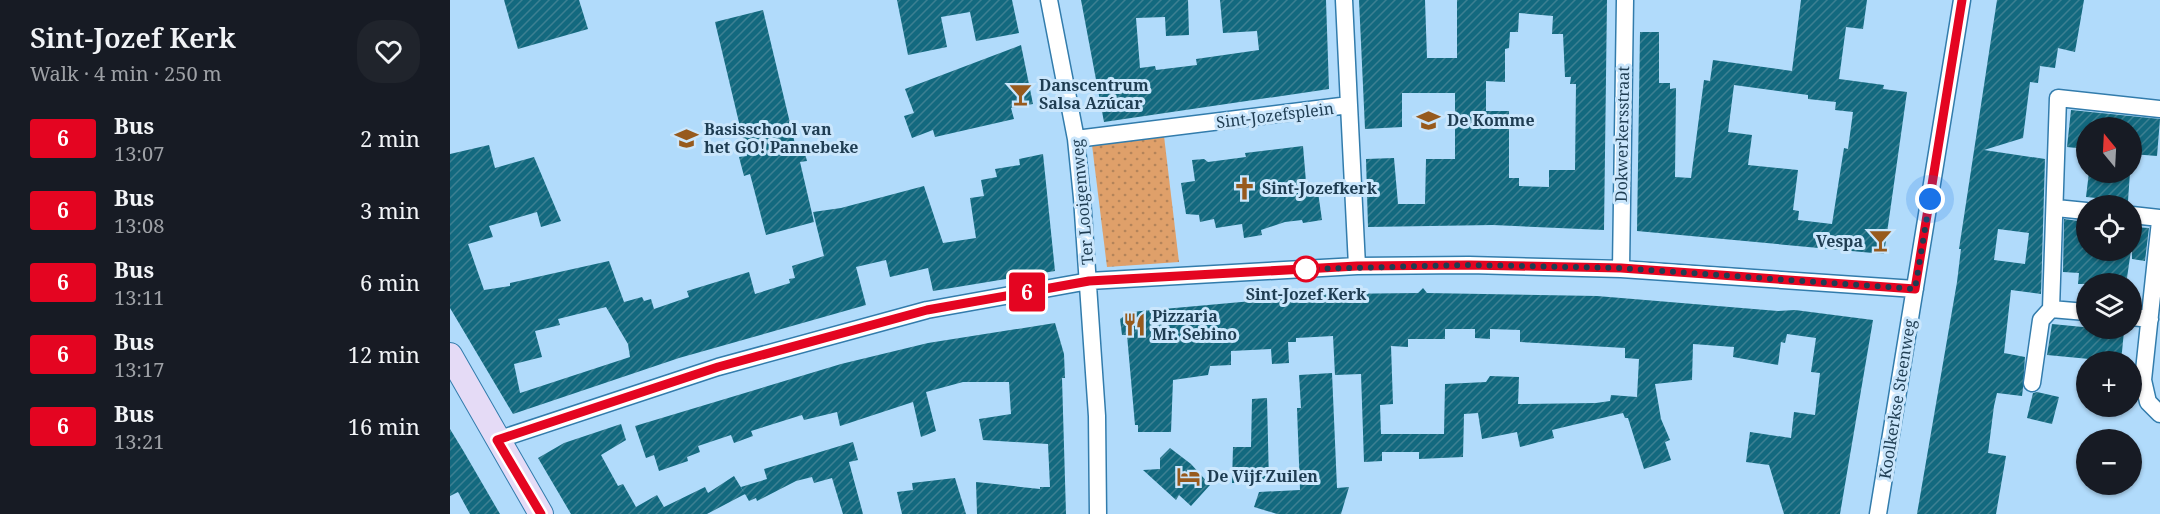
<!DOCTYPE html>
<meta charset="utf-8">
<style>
body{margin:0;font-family:"Noto Serif",serif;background:#20242c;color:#f1f3f6;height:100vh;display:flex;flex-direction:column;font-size:22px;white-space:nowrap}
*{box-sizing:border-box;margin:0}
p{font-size:20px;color:#9ea1a6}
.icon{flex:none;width:33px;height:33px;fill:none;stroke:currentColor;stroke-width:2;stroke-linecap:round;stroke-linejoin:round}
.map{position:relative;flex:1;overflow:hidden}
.drawer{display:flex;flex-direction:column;background:#171b24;width:450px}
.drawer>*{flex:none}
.badge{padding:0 12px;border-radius:4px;font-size:21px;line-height:39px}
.needle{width:39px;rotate:342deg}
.controls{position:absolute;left:1626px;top:117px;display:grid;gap:12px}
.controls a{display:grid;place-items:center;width:66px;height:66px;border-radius:50%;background:#171b24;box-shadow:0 2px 4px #0004;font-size:30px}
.you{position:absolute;width:30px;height:30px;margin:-15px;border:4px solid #fff;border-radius:50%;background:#1a73e8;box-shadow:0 0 0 9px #1a73e833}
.map>.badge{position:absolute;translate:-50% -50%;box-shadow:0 0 0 3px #fff}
.round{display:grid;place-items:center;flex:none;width:63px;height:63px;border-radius:24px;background:#20242c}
.head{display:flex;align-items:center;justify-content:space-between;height:102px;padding:0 30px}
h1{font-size:28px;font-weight:600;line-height:45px}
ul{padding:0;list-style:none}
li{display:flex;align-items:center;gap:18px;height:72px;padding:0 30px}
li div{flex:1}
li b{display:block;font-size:22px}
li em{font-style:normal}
li .badge{min-width:66px;font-weight:700;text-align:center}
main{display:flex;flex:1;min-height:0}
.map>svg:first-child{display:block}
</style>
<main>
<section class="drawer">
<div class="head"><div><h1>Sint-Jozef Kerk</h1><p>Walk · 4 min · 250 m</p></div><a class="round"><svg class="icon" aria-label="heart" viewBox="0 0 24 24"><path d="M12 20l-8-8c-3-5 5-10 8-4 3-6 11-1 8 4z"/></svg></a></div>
<ul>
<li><span class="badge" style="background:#e40521;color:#fff">6</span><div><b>Bus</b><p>13:07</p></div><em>2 min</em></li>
<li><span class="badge" style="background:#e40521;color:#fff">6</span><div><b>Bus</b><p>13:08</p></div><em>3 min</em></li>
<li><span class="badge" style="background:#e40521;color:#fff">6</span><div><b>Bus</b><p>13:11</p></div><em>6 min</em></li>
<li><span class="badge" style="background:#e40521;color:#fff">6</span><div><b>Bus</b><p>13:17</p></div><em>12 min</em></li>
<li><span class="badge" style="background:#e40521;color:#fff">6</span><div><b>Bus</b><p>13:21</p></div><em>16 min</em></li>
</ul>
</section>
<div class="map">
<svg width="1710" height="514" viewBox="0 0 1710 514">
<defs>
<pattern id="grass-dots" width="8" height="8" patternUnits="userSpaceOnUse" patternTransform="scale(1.5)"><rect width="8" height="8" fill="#dfa06a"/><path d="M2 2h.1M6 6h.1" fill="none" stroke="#b4845a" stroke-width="1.8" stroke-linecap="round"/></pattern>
<pattern id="building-hatch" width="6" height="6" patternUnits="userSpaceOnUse" patternTransform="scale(1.5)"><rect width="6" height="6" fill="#13697f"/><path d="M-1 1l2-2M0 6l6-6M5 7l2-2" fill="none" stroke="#3d8092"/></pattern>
</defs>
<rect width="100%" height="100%" fill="#b1dbfb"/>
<path fill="url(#grass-dots)" d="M 714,136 L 729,262 L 657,267 L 642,145 Z"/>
<path fill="url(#building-hatch)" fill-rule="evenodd" d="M 54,0 L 129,0 L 138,29 L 68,49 Z
M 447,0 L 562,0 L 569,33 L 526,41 L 520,12 L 491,17 L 497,47 L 458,55 Z
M 631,0 L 738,0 L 739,35 L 716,36 L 715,17 L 686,18 L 690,68 L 705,66 L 706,70 L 747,65 L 746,59 L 809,50 L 807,31 L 773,33 L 770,0 L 876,0 L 879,89 L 654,122 Z
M 909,0 L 975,0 L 977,58 L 1007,58 L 1007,0 L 1157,0 L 1154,230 L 1043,225 L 918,227 L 916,159 L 944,158 L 948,204 L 975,204 L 976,159 L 1005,159 L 1005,93 L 952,93 L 952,127 L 915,129 ZM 1069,13 L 1103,16 L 1102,34 L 1113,34 L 1115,77 L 1121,77 L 1120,84 L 1126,84 L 1125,170 L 1099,170 L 1099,187 L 1069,186 L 1069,178 L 1059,178 L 1059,111 L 1036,111 L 1036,81 L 1055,82 L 1055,49 L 1059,48 L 1060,32 L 1068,32 Z
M 1351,0 L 1417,0 L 1413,29 L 1396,27 L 1389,79 L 1434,85 L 1433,89 L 1457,92 L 1434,254 L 1187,231 L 1190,32 L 1209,32 L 1209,83 L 1220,83 L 1220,89 L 1226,88 L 1225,177 L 1241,178 L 1254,80 L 1260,81 L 1263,60 L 1342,71 ZM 1284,85 L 1358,95 L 1358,99 L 1386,102 L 1385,110 L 1403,112 L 1398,149 L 1394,148 L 1382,224 L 1348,220 L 1349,211 L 1343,210 L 1348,170 L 1298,165 L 1302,135 L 1278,132 Z
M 1547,0 L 1634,0 L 1625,52 L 1608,48 L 1605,68 L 1590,66 L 1588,83 L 1580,82 L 1573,138 L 1534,150 L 1595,159 L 1591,294 L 1561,290 L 1554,353 L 1575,357 L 1573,388 L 1572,396 L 1547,393 L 1544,406 L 1538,453 L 1556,456 L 1546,514 L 1467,514 L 1507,282 L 1511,249 L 1509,249 ZM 1548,229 L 1579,233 L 1575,264 L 1544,260 Z
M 313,10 L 345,144 L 352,143 L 357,161 L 350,162 L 364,222 L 316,235 L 300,174 L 294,176 L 289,157 L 297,156 L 265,22 Z
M 571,45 L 583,104 L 561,108 L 564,119 L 485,137 L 483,130 L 462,138 L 454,116 L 464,113 L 455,89 Z
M 1621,110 L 1710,119 L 1707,156 L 1682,154 L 1682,128 L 1636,128 L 1636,149 L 1617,147 Z
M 39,145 L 45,168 L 84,157 L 111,221 L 91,227 L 87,212 L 39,226 L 43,237 L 18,244 L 34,290 L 60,286 L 60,283 L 159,261 L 174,302 L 192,297 L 194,301 L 201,299 L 204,309 L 239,297 L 237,291 L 299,272 L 305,294 L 340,283 L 339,279 L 345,278 L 342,266 L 374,256 L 363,212 L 391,208 L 474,186 L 493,243 L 526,238 L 520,198 L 534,196 L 531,180 L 547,177 L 545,169 L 570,165 L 569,159 L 593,154 L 605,271 L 483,291 L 478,268 L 440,277 L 436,260 L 406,267 L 416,305 L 229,358 L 63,414 L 0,308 L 0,154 ZM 156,307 L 178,344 L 180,357 L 70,393 L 64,364 L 92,357 L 85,331 L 110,325 L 108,319 Z
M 853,146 L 857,194 L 868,192 L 872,220 L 853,223 L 852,220 L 835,222 L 811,230 L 812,235 L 794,238 L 792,224 L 766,228 L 764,219 L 750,222 L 749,215 L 736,214 L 731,183 L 745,181 L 742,160 L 754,159 L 758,162 L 796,157 L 795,153 Z
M 1639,172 L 1680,172 L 1678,201 L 1636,197 Z
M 1614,219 L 1636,222 L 1636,250 L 1681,250 L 1677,278 L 1669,277 L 1669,284 L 1628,284 L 1629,273 L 1613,272 Z
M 1682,227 L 1699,228 L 1695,261 L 1682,259 Z
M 973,288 L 977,293 L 1147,296 L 1328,311 L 1345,310 L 1423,320 L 1390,514 L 1334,514 L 1319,465 L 1296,462 L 1300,432 L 1341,438 L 1344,412 L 1365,415 L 1370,373 L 1361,372 L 1366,338 L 1337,334 L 1335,343 L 1331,342 L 1328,365 L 1283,357 L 1284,347 L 1243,344 L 1242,380 L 1205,384 L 1211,419 L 1220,440 L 1215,442 L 1221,460 L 1194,469 L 1178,418 L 1175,418 L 1173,413 L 1102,430 L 1104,438 L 1070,447 L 1067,432 L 1032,439 L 1028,413 L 1014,414 L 1013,457 L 969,459 L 969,452 L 932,452 L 932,461 L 914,462 L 911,374 L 885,375 L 883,336 L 846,338 L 846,342 L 838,342 L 839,363 L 822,364 L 821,349 L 781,351 L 781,365 L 760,366 L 758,375 L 723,380 L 721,432 L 688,432 L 688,425 L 685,425 L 677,335 L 672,335 L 670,319 L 680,312 L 882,294 L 968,293 ZM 995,329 L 1025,329 L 1025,338 L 1040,339 L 1040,329 L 1070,330 L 1070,342 L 1175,348 L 1175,358 L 1189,359 L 1187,397 L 1161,395 L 1160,401 L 1146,403 L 1068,404 L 1069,377 L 1040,376 L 1036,382 L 995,384 L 994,434 L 931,434 L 930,405 L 943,404 L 941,346 L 958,347 L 958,339 L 995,339 Z
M 605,323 L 614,354 L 615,378 L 612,378 L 616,514 L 527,514 L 526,482 L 590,489 L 590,487 L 600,487 L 598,444 L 533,440 L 529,419 L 561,414 L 559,382 L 513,382 L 476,392 L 486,431 L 471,437 L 463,402 L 390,426 L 387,412 L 354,420 L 352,415 L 301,431 L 303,436 L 284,443 L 281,435 L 248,446 L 250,452 L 237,457 L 238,461 L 209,471 L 204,455 L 196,458 L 185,426 L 391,364 L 478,343 Z
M 1602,324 L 1674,331 L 1671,362 L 1597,355 Z
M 882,373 L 887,488 L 899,487 L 891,514 L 827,514 L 804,507 L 809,492 L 850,490 L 847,408 L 851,408 L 849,375 Z
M 1587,392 L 1609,397 L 1602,424 L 1577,418 L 1583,393 Z
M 817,398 L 819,483 L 782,483 L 783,447 L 801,447 L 802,399 Z
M 171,424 L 176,440 L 151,455 L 168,486 L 173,484 L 186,507 L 207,495 L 214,507 L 255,487 L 258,493 L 284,476 L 295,494 L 257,514 L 121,514 L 88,458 L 114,443 Z
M 0,429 L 14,452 L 50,514 L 20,514 L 8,492 L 0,496 Z
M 403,442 L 408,460 L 399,462 L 413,514 L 393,514 L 382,478 L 364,483 L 362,477 L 346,481 L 307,501 L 306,498 L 299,501 L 291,487 L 317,479 L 314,469 Z
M 720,448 L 741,464 L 760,485 L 741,506 L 729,495 L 726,500 L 693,470 L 710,469 L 710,458 Z
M 505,478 L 516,514 L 452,514 L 447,492 L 463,490 L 462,483 Z"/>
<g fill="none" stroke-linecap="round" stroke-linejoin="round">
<defs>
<path id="minor" d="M 599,0 L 626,139 L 632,198 L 647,416 L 648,514
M 894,0 L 899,105
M 626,139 L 899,105 L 907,266
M 1606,208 L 1636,211
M 1682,215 L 1710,218
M 1710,221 L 1693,380 L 1698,402 L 1710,414
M 1171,269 L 1175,0
M 1601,309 L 1636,312
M 1682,317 L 1700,319
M 1582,383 L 1591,320 L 1601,309 L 1608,98 L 1710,109
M 47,440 L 268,367 L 477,310 L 639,281 L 907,266 L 1019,265 L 1171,269 L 1465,289
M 1428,514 L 1512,0"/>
<path id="secondary" d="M 0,355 L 91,514"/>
</defs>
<use href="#minor" stroke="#327cac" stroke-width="19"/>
<use href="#secondary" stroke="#327cac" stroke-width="26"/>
<use href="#minor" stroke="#fff" stroke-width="16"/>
<use href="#secondary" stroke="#e5dbf6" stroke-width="24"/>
</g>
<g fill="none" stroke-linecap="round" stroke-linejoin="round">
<defs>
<path id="line" d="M 91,514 L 47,440 L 268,367 L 477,310 L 639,281 L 907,266 L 1019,265 L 1171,268 L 1465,289 L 1512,0"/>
</defs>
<use href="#line" stroke="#fff" stroke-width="14"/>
<use href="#line" stroke="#e40521" stroke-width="9"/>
<path stroke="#1f3d52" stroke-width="6" stroke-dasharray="0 10.8" d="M 856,269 L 1019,265 L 1171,268 L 1465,289 L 1480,199"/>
</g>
<defs>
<symbol id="bar-bare" viewBox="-9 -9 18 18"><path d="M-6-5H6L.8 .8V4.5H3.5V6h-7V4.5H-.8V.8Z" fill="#975a1d" stroke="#cae6fc" stroke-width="2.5" paint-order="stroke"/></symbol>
<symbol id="school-bare" viewBox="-9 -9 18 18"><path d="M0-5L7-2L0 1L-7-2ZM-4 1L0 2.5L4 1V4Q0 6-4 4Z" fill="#975a1d" stroke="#cae6fc" stroke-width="2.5" paint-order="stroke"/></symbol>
<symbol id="church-bare" viewBox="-9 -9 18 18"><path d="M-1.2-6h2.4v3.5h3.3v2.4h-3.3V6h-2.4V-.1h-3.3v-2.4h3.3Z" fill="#975a1d" stroke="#cae6fc" stroke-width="2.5" paint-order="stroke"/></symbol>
<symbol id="restaurant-bare" viewBox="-9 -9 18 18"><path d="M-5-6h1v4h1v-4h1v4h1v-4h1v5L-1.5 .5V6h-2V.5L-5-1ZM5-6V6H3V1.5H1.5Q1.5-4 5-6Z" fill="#975a1d" stroke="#cae6fc" stroke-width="2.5" paint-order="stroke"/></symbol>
<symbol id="hotel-bare" viewBox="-9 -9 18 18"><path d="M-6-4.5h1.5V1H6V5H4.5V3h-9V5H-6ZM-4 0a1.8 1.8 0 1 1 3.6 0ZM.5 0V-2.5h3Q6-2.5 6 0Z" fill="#975a1d" stroke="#cae6fc" stroke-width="2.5" paint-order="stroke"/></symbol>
</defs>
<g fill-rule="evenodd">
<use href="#bar-bare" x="554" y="78" width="33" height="33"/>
<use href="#school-bare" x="962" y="104" width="33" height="33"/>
<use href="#school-bare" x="220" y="122" width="33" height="33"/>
<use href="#church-bare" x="778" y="172" width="33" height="33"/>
<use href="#bar-bare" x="1414" y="224" width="33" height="33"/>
<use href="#restaurant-bare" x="668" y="308" width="33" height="33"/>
<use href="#hotel-bare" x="722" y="460" width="33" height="33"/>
</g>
<circle fill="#fff" stroke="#e40521" stroke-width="3" cx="856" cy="269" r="12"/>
<g text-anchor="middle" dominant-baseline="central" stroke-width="6" stroke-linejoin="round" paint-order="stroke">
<g font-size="16" font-weight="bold" fill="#1f3d52" stroke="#cae6fc" text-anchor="start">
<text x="589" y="85">Danscentrum<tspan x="589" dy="18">Salsa Azúcar</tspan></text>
<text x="997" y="120">De Komme</text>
<text x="254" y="129">Basisschool van<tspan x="254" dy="18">het GO! Pannebeke</tspan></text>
<text x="812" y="188">Sint-Jozefkerk</text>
<text x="1413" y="241" text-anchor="end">Vespa</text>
<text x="702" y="316">Pizzaria<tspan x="702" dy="18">Mr. Sebino</tspan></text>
<text x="757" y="476">De Vijf Zuilen</text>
</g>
<g font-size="16" fill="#1f3d52" stroke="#cae6fc">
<text transform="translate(825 115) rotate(-7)">Sint-Jozefsplein</text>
<text transform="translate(1172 134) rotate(-89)">Dokwerkersstraat</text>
<text transform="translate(632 202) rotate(-95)">Ter Looigemweg</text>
<text transform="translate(1447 399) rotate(-81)">Koolkerkse Steenweg</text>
</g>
<g font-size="16" font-weight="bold" fill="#1f3d52" stroke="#cae6fc">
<text x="856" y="294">Sint-Jozef Kerk</text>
</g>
</g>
</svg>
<div class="controls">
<a><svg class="needle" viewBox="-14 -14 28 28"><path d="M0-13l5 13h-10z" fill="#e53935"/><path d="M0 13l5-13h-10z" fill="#9ea1a6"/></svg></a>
<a><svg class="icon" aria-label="locate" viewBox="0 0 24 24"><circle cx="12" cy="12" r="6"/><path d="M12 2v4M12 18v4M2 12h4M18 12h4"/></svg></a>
<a><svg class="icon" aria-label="layers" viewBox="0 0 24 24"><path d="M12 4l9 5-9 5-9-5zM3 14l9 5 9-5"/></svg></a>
<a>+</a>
<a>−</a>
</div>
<div class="you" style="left:1480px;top:199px"></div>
<b class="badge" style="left:577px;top:292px;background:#e40521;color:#fff">6</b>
</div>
</main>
